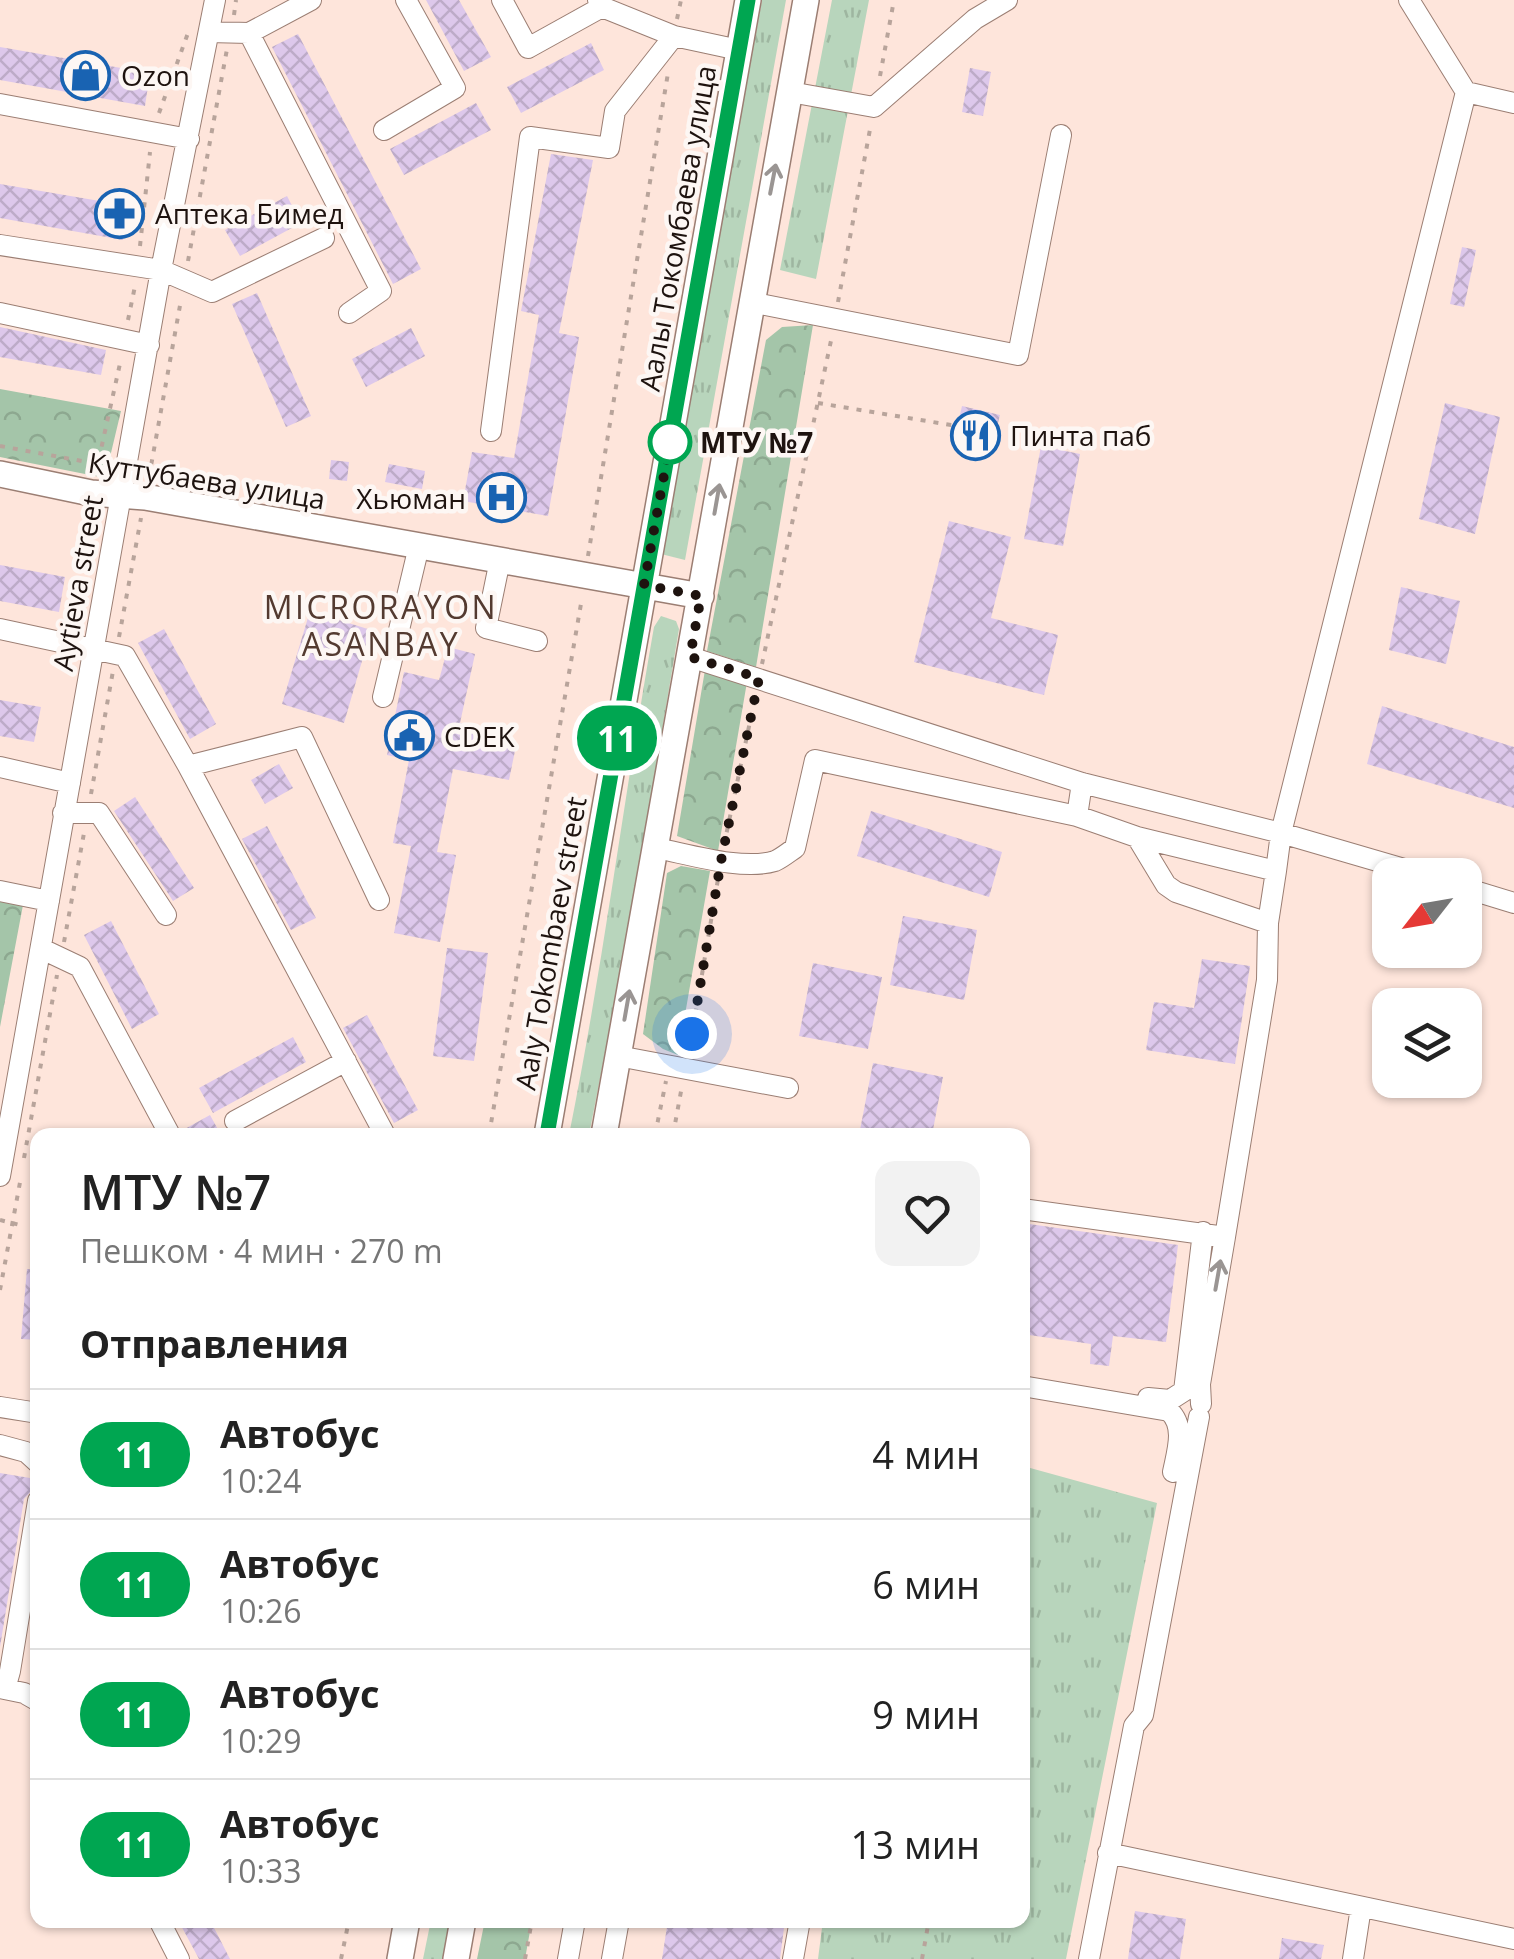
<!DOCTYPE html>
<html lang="ru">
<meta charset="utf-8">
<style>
body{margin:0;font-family:"Open Sans",sans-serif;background:#f2f2f2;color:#222;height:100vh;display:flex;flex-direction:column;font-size:38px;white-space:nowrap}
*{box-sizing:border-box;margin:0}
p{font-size:32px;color:#767676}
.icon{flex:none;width:55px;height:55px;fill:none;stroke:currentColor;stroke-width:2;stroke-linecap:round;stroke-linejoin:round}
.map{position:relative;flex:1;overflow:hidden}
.side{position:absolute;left:30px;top:1128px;width:1000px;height:800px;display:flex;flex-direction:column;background:#fff;border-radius:20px;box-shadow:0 2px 8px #0004}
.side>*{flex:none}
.badge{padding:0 20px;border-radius:32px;font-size:35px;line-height:65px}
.needle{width:65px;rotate:239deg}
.controls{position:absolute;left:1372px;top:858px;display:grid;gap:20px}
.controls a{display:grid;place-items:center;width:110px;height:110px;border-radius:20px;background:#fff;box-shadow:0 2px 8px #0004;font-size:50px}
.you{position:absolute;width:50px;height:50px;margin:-25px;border:8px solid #fff;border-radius:50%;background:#1a73e8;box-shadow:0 0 0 15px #1a73e833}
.map>.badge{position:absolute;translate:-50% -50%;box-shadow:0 0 0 5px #fff}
h2{padding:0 50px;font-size:38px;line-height:90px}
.round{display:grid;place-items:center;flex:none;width:105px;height:105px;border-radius:20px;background:#f2f2f2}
.headline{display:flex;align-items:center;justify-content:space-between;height:170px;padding:0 50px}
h1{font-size:48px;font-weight:600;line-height:75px}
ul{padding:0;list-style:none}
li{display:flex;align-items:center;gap:30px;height:130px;padding:0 50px;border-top:2px solid #e0e0e0}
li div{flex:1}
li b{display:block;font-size:38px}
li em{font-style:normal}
li .badge{min-width:110px;font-weight:700;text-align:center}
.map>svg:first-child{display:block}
</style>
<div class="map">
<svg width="1514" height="1959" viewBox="0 0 1514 1959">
<defs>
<pattern id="grass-tufts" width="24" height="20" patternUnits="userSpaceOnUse" patternTransform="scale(2.5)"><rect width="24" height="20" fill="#b8d5bc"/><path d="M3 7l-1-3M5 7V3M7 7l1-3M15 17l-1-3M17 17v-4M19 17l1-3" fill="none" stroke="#9eb6a0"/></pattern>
<pattern id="forest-crowns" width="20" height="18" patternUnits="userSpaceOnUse" patternTransform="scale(2.5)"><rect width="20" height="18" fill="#a4c5a9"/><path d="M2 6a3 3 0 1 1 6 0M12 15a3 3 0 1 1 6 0" fill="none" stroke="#8da890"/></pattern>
<pattern id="building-cross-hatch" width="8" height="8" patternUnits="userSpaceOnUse" patternTransform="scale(2.5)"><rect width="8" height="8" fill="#ddc8eb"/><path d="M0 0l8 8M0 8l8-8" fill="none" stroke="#bdabc8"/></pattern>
</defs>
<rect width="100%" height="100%" fill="#fee5db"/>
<path fill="url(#grass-tufts)" d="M 762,0 L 786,0 L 685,560 L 661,554 Z
M 832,0 L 869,0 L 816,279 L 780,270 Z
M 661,616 L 676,621 L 679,629 L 628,935 L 589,1135 L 569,1135 C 603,967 624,796 654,627 Z
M 1023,1466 L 1157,1503 L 1066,1959 L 818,1959 L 823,1920 L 1022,1920 Z
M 431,1920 L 453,1920 L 447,1959 L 423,1959 Z"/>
<path fill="url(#forest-crowns)" d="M 813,325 L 756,667 L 707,651 L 766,340 L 782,327 Z
M 0,389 L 121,411 L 105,478 L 0,457 Z
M 705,670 L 747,682 L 718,851 L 677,836 Z
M 681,866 L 710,871 L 678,1055 L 663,1049 L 643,1034 L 667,873 Z
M 0,901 L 23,905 L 0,1027 Z
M 485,1920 L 532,1920 L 525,1959 L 477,1959 Z"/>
<path fill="url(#building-cross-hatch)" d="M 426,0 L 459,0 L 491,57 L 464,71 Z
M 298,34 L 421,269 L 393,284 L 272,47 Z
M 591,43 L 604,70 L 521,113 L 507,87 Z
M 0,47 L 150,73 L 145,106 L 0,80 Z
M 970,68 L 991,72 L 983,116 L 962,112 Z
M 476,103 L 491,130 L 404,175 L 390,149 Z
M 551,154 L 593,160 L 559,333 L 579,337 L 548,516 L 463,501 L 472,452 L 514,458 L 539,315 L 521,311 Z
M 0,184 L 129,206 L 123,240 L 0,218 Z
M 287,196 L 301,223 L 240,256 L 225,230 Z
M 1462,247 L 1476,250 L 1464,307 L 1450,304 Z
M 257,293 L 311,416 L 286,427 L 232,304 Z
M 0,327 L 106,350 L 101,375 L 0,357 Z
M 411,328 L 425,356 L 366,387 L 352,359 Z
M 1445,403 L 1500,417 L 1475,534 L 1419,519 Z
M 962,406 L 1000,415 L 990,454 L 953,445 Z
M 1041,446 L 1080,454 L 1063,546 L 1024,539 Z
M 331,460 L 349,462 L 347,481 L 329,479 Z
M 389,464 L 425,471 L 422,489 L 385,482 Z
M 949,521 L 1011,537 L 991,618 L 1058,635 L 1044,695 L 914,662 Z
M 0,565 L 65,577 L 59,612 L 0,601 Z
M 1401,587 L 1460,601 L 1446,664 L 1389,650 Z
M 310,611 L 371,630 L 344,723 L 282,704 Z
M 164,629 L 216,724 L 190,739 L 138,643 Z
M 448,647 L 475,654 L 460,723 L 479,727 L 477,737 L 516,746 L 509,780 L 453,769 L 437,852 L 456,855 L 440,942 L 394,933 L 411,846 L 393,843 L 409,760 L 387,755 L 404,672 L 439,680 Z
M 0,700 L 41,707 L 34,742 L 0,736 Z
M 1382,706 L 1514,747 L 1514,808 L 1367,764 Z
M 279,764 L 293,788 L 265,804 L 251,780 Z
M 135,797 L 194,888 L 173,901 L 114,811 Z
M 871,811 L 1002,852 L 989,897 L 857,856 Z
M 267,826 L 316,918 L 291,930 L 242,839 Z
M 903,916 L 977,930 L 964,1000 L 890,985 Z
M 111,921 L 159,1014 L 132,1029 L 84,935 Z
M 447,948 L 488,953 L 474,1061 L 433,1056 Z
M 1202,959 L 1250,966 L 1235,1064 L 1146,1050 L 1154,1002 L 1194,1008 Z
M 813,963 L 882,977 L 868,1049 L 799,1036 Z
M 367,1015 L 418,1110 L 394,1123 L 343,1028 Z
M 293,1037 L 306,1062 L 213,1113 L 199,1088 Z
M 873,1063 L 943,1077 L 932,1135 L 859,1135 Z
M 210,1115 L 221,1135 L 184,1135 L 183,1130 Z
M 1022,1223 L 1178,1245 L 1166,1342 L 1113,1336 L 1109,1366 L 1090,1364 L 1091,1344 L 1022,1334 Z
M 27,1269 L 38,1270 L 38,1340 L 21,1339 Z
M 0,1473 L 36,1479 L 34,1488 L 24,1499 L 0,1647 Z
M 1135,1911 L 1186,1919 L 1180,1959 L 1128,1959 Z
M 178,1920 L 210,1920 L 230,1959 L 199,1959 Z
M 668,1920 L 785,1920 L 780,1959 L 662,1959 Z
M 1282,1938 L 1324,1945 L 1321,1959 L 1279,1959 Z"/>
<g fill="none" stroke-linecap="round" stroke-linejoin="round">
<defs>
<path id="minor" d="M 502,0 L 528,48 L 602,7
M 598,0 L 602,7 L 674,36
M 209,32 L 249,33 L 311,0
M 249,33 L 381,291 L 349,313
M 790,92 L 874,107 L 975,19 L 1007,0
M 1466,92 L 1514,103
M 0,104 L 189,139
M 384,130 L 455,88 L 406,0
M 0,245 L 161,270 L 212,292 L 324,238
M 750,302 L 1018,355 L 1061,135
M 0,313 L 149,345
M 491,431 L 530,137 L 609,148 L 615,111 L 674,36 L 739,50
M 500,560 L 486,628 L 537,641
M 0,629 L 125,656 L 188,766 L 385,1135
M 690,657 L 1082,783 L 1281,833 L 1425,875
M 383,697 L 419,546
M 188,766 L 302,737 L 379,900
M 0,767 L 70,783
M 1082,783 L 1077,816 L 1137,837 L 1276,871 L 1281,833 L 1466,92 L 1409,0
M 63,813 L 99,813 L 166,915
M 1137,837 L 1166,885 L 1176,892 L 1268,923
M 656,848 C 688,854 743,871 775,861 C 782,858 789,852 795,848 L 815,760 L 1077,816
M 1465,888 L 1514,903
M 0,891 L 49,901
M 42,949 L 80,967 L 170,1135
M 618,1056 L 788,1088
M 235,1121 L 346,1061
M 0,1176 L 161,270 L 215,0
M 1022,1209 L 1225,1237 L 1200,1384 L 1201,1404
M 1225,1237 L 1267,980 L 1268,923 L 1276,871
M 1022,1386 L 1169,1411 C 1186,1426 1177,1452 1173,1472
M 1148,1398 L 1170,1400 L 1184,1391 L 1203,1232
M 0,1407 L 38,1413
M 0,1445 L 26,1452 L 38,1463
M 0,1688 L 24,1693 L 38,1701
M 5,1689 L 10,1671 L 38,1501
M 1108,1853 L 1514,1939
M 159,1920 L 179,1959
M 568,1959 L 575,1920
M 612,1959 L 619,1920
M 793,1959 L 800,1920
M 1089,1959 L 1134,1726 L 1143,1715 L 1199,1417
M 1353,1959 L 1361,1907"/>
<path id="major" d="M 0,474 L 91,493 L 145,497 L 701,596
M 547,1135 L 748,0
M 604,1135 L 806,0
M 400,1959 L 407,1920
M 456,1959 L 463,1920"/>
</defs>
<use href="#minor" stroke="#9b7e73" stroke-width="22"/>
<use href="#major" stroke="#9b7e73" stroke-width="28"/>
<path stroke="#b8a49b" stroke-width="4" stroke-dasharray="5 8" stroke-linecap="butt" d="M 234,15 L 236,0
M 677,19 L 681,0
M 880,76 L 894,0
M 159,113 L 188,33
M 140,246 L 150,152
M 188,261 L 227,49
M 838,302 L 871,124
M 128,320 L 135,286
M 818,403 L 957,426
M 0,446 L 98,464
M 96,472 L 121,359
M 149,477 L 181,300
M 588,556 L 668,73
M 82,598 L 86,513
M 119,637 L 141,518
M 762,664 L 832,336
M 91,794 L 113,671
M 724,845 L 755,698
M 64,942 L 84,833
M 689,1052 L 718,879
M 489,1135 L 582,598
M 655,1135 L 666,1081
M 673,1135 L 682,1086
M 24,1158 L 57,975
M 0,1220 L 20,1225
M 0,1290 L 21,1177
M 1022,1608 L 1022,1617
M 341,1959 L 349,1920
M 525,1959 L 532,1920
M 922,1959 L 929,1920"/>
<use href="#minor" stroke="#fff" stroke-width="20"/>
<use href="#major" stroke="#fff" stroke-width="25"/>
</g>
<defs><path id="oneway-shaft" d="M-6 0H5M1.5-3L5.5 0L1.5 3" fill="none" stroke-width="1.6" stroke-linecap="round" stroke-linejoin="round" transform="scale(2.5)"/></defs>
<g stroke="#9a9593">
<use href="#oneway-shaft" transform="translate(773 179) rotate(-79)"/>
<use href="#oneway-shaft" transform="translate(717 499) rotate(-80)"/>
<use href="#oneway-shaft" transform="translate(627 1005) rotate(-80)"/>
<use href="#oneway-shaft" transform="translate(1218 1275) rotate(-80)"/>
</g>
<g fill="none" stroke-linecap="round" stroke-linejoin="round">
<defs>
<path id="line" d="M 547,1135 L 748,0"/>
</defs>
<use href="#line" stroke="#fff" stroke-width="22"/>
<use href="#line" stroke="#00a651" stroke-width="15"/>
<path stroke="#1e130f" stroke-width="10" stroke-dasharray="0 18" d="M 670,442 L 644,585 L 701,596 L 690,657 L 759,678 L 721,861 L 692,1034"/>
</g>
<defs>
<symbol id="shop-ring" viewBox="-11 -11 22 22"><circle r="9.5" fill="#fdf7f4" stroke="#1963b2" stroke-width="1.5"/><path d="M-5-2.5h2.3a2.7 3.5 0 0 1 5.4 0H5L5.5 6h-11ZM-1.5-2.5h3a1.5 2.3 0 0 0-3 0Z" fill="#1963b2"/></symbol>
<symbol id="pharmacy-ring" viewBox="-11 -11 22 22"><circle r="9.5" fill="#fdf7f4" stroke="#1963b2" stroke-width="1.5"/><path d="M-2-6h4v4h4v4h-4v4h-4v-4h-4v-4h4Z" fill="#1963b2"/></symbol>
<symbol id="restaurant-ring" viewBox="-11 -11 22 22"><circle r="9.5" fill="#fdf7f4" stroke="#1963b2" stroke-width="1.5"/><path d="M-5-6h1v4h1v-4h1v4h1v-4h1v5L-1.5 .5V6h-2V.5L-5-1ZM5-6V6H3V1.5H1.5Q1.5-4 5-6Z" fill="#1963b2"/></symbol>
<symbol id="hospital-ring" viewBox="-11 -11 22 22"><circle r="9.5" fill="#fdf7f4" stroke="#1963b2" stroke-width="1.5"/><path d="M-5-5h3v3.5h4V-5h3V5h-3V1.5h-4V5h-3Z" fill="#1963b2"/></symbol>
<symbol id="civic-ring" viewBox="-11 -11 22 22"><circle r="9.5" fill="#fdf7f4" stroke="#1963b2" stroke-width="1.5"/><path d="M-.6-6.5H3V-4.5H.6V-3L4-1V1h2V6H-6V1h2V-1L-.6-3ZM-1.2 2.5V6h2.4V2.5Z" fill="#1963b2"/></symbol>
</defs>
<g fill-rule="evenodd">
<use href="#shop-ring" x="58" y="48" width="55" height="55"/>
<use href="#pharmacy-ring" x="92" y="186" width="55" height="55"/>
<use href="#restaurant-ring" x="948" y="408" width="55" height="55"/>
<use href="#hospital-ring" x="474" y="470" width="55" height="55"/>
<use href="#civic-ring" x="382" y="708" width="55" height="55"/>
</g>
<circle fill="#fff" stroke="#00a651" stroke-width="5" cx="670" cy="442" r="20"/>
<g text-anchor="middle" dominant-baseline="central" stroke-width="9" stroke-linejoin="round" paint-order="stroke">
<g font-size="28" fill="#1e130f" stroke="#fdf7f4" text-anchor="start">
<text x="121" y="75">Ozon</text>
<text x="155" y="213">Аптека Бимед</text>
<text x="1010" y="435">Пинта паб</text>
<text x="466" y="498" text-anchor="end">Хьюман</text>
<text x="444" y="736">CDEK</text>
</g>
<g font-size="28" fill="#1e130f" stroke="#fdf7f4">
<text transform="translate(677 228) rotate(-80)">Аалы Токомбаева улица</text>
<text transform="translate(207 480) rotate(9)">Куттубаева улица</text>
<text transform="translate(77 583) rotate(-80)">Aytieva street</text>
<text transform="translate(550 943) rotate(-80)">Aaly Tokombaev street</text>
</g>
<g font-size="28" font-weight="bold" fill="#1e130f" stroke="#fdf7f4" text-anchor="start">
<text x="700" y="442">МТУ №7</text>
</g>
<g font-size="32" letter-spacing="2.5" fill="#533a30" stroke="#fdf7f4">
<text x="381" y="606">MICRORAYON<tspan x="381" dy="37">ASANBAY</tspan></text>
</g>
</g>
</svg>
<div class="controls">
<a><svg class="needle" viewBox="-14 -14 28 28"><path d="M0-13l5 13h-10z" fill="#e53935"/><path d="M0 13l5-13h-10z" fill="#767676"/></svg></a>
<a><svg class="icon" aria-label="layers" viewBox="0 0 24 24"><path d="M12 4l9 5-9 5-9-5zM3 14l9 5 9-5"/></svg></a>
</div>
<div class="you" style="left:692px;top:1034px"></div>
<b class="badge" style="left:617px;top:738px;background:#00a651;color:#fff">11</b>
<section class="side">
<div class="headline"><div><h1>МТУ №7</h1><p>Пешком · 4 мин · 270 m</p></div><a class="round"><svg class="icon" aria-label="heart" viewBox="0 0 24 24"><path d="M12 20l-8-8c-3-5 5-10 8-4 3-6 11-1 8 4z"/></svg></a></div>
<h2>Отправления</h2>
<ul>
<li><span class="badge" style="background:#00a651;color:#fff">11</span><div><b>Автобус</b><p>10:24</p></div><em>4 мин</em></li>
<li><span class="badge" style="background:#00a651;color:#fff">11</span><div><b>Автобус</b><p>10:26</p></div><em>6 мин</em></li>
<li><span class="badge" style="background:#00a651;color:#fff">11</span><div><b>Автобус</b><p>10:29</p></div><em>9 мин</em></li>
<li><span class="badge" style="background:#00a651;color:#fff">11</span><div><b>Автобус</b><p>10:33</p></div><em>13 мин</em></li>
</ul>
</section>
</div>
